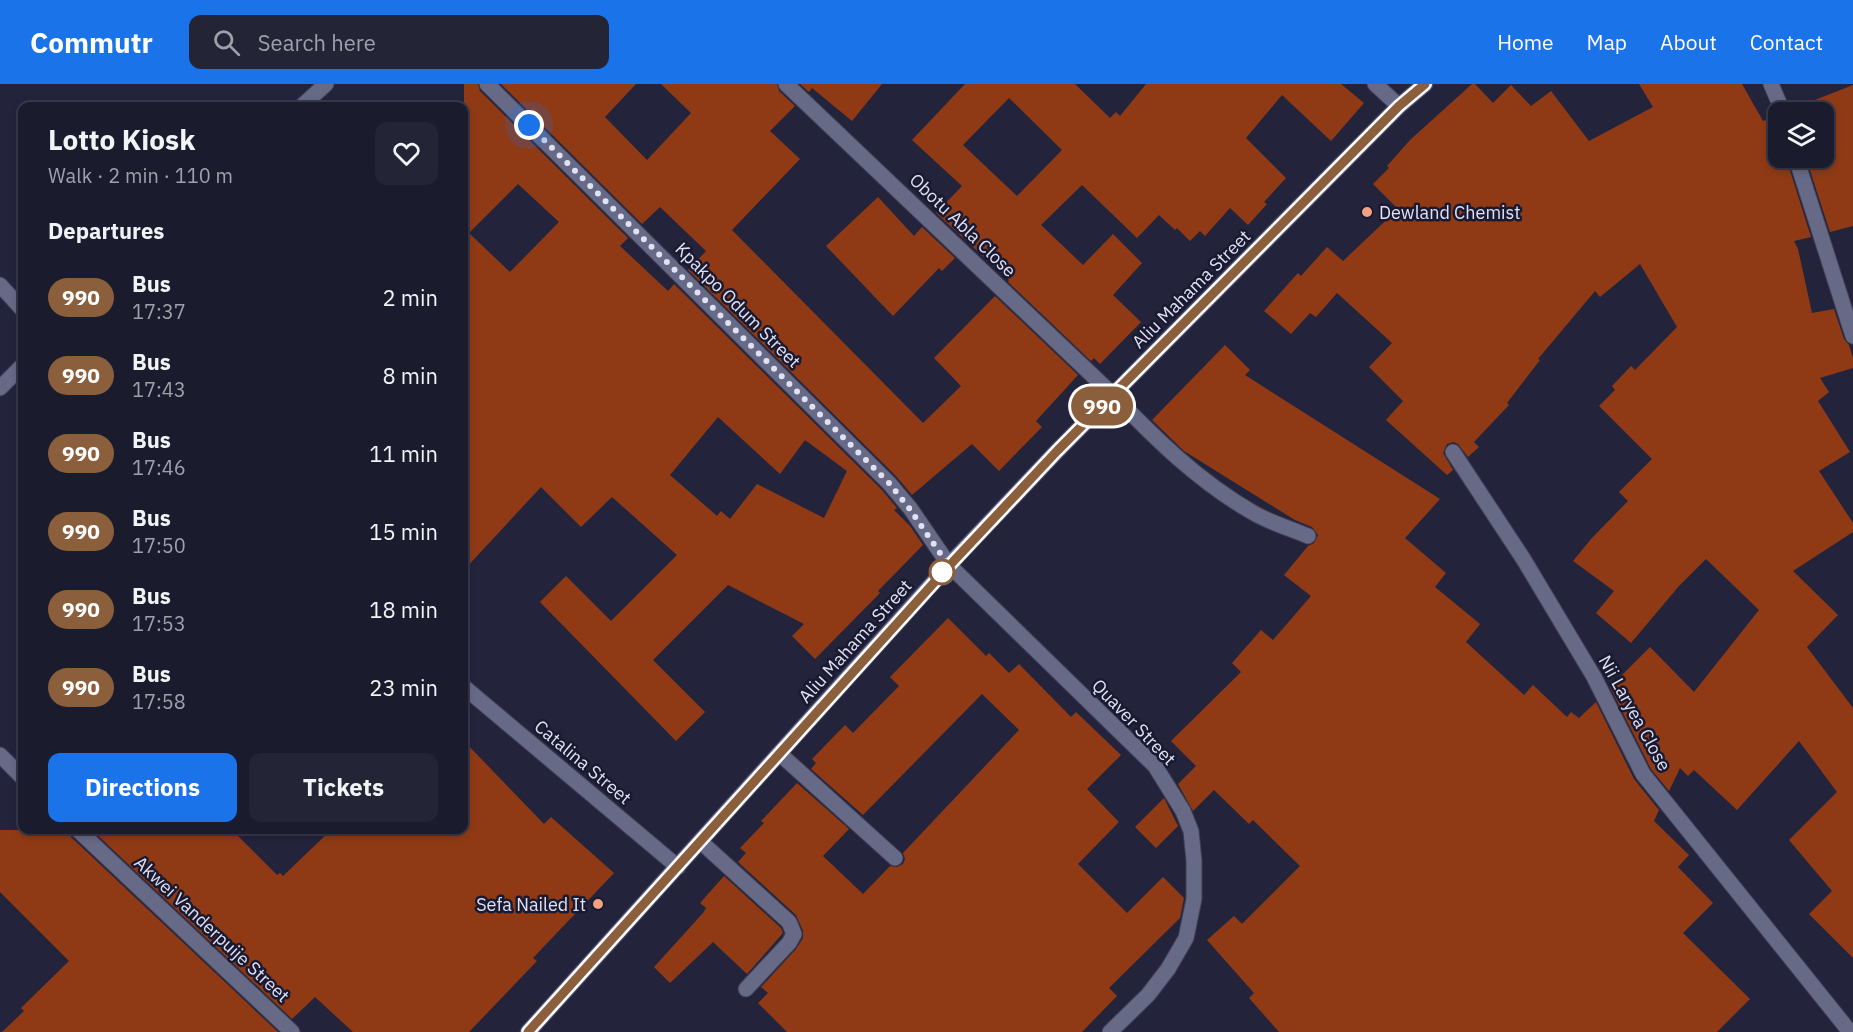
<!DOCTYPE html>
<meta charset="utf-8">
<style>
body{margin:0;font-family:"IBM Plex Sans",sans-serif;background:#232435;color:#f1f3f6;height:100vh;display:flex;flex-direction:column;font-size:22px;white-space:nowrap}
*{box-sizing:border-box;margin:0}
p{font-size:20px;color:#9fa1aa}
.icon{flex:none;width:33px;height:33px;fill:none;stroke:currentColor;stroke-width:2;stroke-linecap:round;stroke-linejoin:round}
.map{position:relative;flex:1;overflow:hidden}
.side{position:absolute;left:18px;top:18px;width:450px;height:732px;display:flex;flex-direction:column;background:#1a1b2d;border-radius:12px;box-shadow:0 3px 9px #0003,0 0 0 2px #383949}
.side>*{flex:none}
.badge{padding:0 12px;border-radius:20px;font-size:21px;line-height:39px}
.controls{position:absolute;left:1768px;top:18px;display:grid;gap:12px}
.controls a{display:grid;place-items:center;width:66px;height:66px;border-radius:12px;background:#1a1b2d;box-shadow:0 3px 9px #0003,0 0 0 2px #383949;font-size:30px}
.you{position:absolute;width:30px;height:30px;margin:-15px;border:4px solid #fff;border-radius:50%;background:#1a73e8;box-shadow:0 0 0 9px #1a73e833}
.map>.badge{position:absolute;translate:-50% -50%;box-shadow:0 0 0 3px #fff}
h2{padding:0 30px;font-size:22px;line-height:54px}
.round{display:grid;place-items:center;flex:none;width:63px;height:63px;border-radius:12px;background:#232435}
.headline{display:flex;align-items:center;justify-content:space-between;height:102px;padding:0 30px}
h1{font-size:28px;font-weight:800;line-height:45px}
.cta{display:flex;gap:12px;margin-top:auto;padding:12px 30px}
.cta a{flex:1;height:69px;border-radius:12px;background:#1a73e8;color:#fff;font-size:24px;font-weight:800;line-height:69px;text-align:center}
.cta a+a{background:#232435;color:#f1f3f6}
ul{padding:0;list-style:none}
li{display:flex;align-items:center;gap:18px;height:78px;padding:0 30px}
li div{flex:1}
li b{display:block;font-size:22px}
li em{font-style:normal}
li .badge{min-width:66px;font-weight:700;text-align:center}
header{display:flex;align-items:center;gap:36px;box-sizing:border-box;height:84px;padding:0 30px;background:#1a73e8;color:#fff}
header strong{font-size:28px}
nav{display:flex;gap:33px;margin-inline-start:auto;font-size:21px}
.search{width:420px;height:54px;background:#232435;display:flex;align-items:center;gap:15px;box-sizing:border-box;padding:0 21px;border-radius:12px;color:#9fa1aa;font-size:22px}
.map>svg:first-child{display:block}
</style>
<header>
<strong>Commutr</strong>
<div class="search"><svg class="icon" aria-label="search" viewBox="0 0 24 24"><circle cx="10" cy="10" r="6"/><path d="M15 15l6 6"/></svg>Search here</div>
<nav><a>Home</a><a>Map</a><a>About</a><a>Contact</a></nav>
</header>
<div class="map">
<svg width="1853" height="948" viewBox="0 0 1853 948">
<rect width="100%" height="100%" fill="#23243c"/>
<path fill="#8f3a15" fill-rule="evenodd" d="M 464,0 L 478,0 L 480,7 L 628,154 L 620,162 L 668,207 L 674,200 L 882,406 L 897,424 L 894,426 L 910,442 L 923,461 L 878,507 L 880,509 L 815,575 L 792,552 L 804,540 L 728,501 L 653,576 L 705,628 L 676,657 L 540,518 L 566,492 L 611,537 L 677,471 L 612,413 L 581,443 L 541,403 L 464,486 ZM 518,100 L 559,138 L 510,188 L 469,149 ZM 718,333 L 780,390 L 805,356 L 847,387 L 824,434 L 757,400 L 730,435 L 721,427 L 717,432 L 670,391 Z
M 501,0 L 636,0 L 605,33 L 647,76 L 691,29 L 661,0 L 777,0 L 779,7 L 795,22 L 770,47 L 800,75 L 732,146 L 923,339 L 961,302 L 934,274 L 995,212 L 1078,291 L 1036,337 L 1042,343 L 999,387 L 972,360 L 912,411 L 896,392 L 688,186 L 706,167 L 660,123 L 642,140 Z
M 800,0 L 882,0 L 852,37 L 812,4 L 809,8 Z
M 965,0 L 1075,0 L 1110,34 L 1116,28 L 1120,32 L 1146,0 L 1341,0 L 1364,19 L 1331,57 L 1282,11 L 1246,54 L 1286,94 L 1264,118 L 1267,120 L 1248,141 L 1230,124 L 1205,152 L 1200,147 L 1190,157 L 1177,144 L 1175,146 L 1159,131 L 1137,154 L 1082,101 L 1041,141 L 1083,181 L 1113,150 L 1142,179 L 1113,211 L 1141,238 L 1100,280 L 1094,274 L 1091,277 L 1008,198 L 1009,196 L 936,129 L 962,102 L 912,56 ZM 1009,14 L 1062,66 L 1017,112 L 963,61 Z
M 1472,0 L 1475,0 L 1493,19 L 1511,1 L 1531,22 L 1551,7 L 1589,57 L 1653,23 L 1639,0 L 1742,0 L 1763,37 L 1774,32 L 1779,37 L 1779,74 L 1786,74 L 1811,153 L 1794,157 L 1798,165 L 1812,229 L 1834,225 L 1844,255 L 1849,261 L 1853,274 L 1853,284 L 1820,294 L 1829,308 L 1818,317 L 1850,368 L 1819,387 L 1853,439 L 1853,448 L 1793,487 L 1838,531 L 1807,563 L 1853,624 L 1853,874 L 1809,830 L 1832,807 L 1789,756 L 1837,708 L 1799,657 L 1737,726 L 1694,686 L 1688,692 L 1680,684 L 1669,707 L 1651,685 L 1610,603 L 1650,563 L 1694,608 L 1759,526 L 1706,475 L 1679,502 L 1631,559 L 1596,529 L 1614,507 L 1573,477 L 1591,455 L 1628,417 L 1619,408 L 1652,375 L 1599,322 L 1615,306 L 1612,302 L 1631,282 L 1635,286 L 1677,243 L 1640,180 L 1600,213 L 1595,207 L 1538,275 L 1540,276 L 1507,319 L 1509,321 L 1474,358 L 1479,363 L 1468,373 L 1458,360 L 1453,358 L 1447,360 L 1443,369 L 1453,386 L 1447,391 L 1386,336 L 1403,317 L 1369,283 L 1392,259 L 1337,209 L 1316,233 L 1310,229 L 1291,250 L 1264,227 L 1298,189 L 1301,192 L 1327,163 L 1343,177 L 1398,125 L 1373,100 L 1389,84 L 1387,82 L 1410,56 Z
M 1853,1 L 1853,142 L 1830,148 L 1806,74 L 1824,74 L 1824,28 L 1793,28 L 1792,25 Z
M 878,113 L 914,152 L 922,143 L 955,174 L 942,187 L 939,184 L 893,232 L 826,162 Z
M 1225,261 L 1250,286 L 1245,291 L 1440,415 L 1405,454 L 1446,489 L 1435,503 L 1480,540 L 1466,558 L 1524,611 L 1533,601 L 1567,633 L 1571,628 L 1579,634 L 1596,618 L 1634,695 L 1659,726 L 1654,737 L 1689,771 L 1678,783 L 1713,819 L 1683,849 L 1750,915 L 1717,948 L 1279,948 L 1249,914 L 1254,909 L 1207,856 L 1234,832 L 1242,840 L 1300,782 L 1253,736 L 1249,740 L 1214,706 L 1193,727 L 1178,700 L 1196,682 L 1171,657 L 1241,588 L 1232,579 L 1261,546 L 1273,556 L 1311,512 L 1284,491 L 1308,462 L 1314,459 L 1318,451 L 1312,443 L 1295,436 L 1184,367 L 1152,336 Z
M 948,534 L 986,572 L 989,569 L 1009,589 L 1019,580 L 1071,633 L 1076,628 L 1121,671 L 1087,705 L 1119,738 L 1078,780 L 1127,829 L 1163,793 L 1184,814 L 1180,834 L 1109,904 L 1117,912 L 1082,948 L 787,948 L 758,919 L 768,909 L 761,903 L 796,865 L 803,854 L 803,847 L 796,831 L 738,778 L 746,769 L 740,764 L 764,739 L 761,737 L 797,699 L 849,745 L 823,772 L 863,810 L 890,782 L 897,783 L 903,780 L 905,775 L 903,769 L 1019,646 L 982,610 L 863,731 L 811,685 L 816,679 L 812,675 L 845,641 L 853,649 L 899,602 L 890,593 Z
M 464,657 L 544,740 L 551,733 L 614,789 L 533,874 L 537,877 L 469,948 L 353,948 L 315,913 L 292,935 L 92,746 L 232,746 L 277,791 L 280,789 L 283,792 L 331,746 L 464,746 Z
M 1164,714 L 1178,742 L 1156,764 L 1135,743 Z
M 0,746 L 68,746 L 71,753 L 278,948 L 2,948 L 24,927 L 21,924 L 69,877 L 0,808 Z
M 724,792 L 781,844 L 783,849 L 747,890 L 713,858 L 670,899 L 654,883 L 703,829 L 706,824 L 700,819 Z"/>
<g fill="none" stroke-linecap="round" stroke-linejoin="round">
<defs>
<path id="lane" d="M 1113,311 C 1156,355 1198,397 1252,428 C 1268,438 1289,444 1308,452
M 780,670 L 895,774
M 701,758 L 789,838 L 794,850 L 789,859 L 746,905"/>
<path id="street" d="M 487,0 L 889,399 L 910,424 L 949,481 L 1155,682 L 1183,727 L 1191,747 L 1194,777 L 1194,815 L 1186,854 L 1168,885 L 1148,911 L 1110,948
M 786,0 L 1113,311
M 1375,0 L 1399,22
M 1771,0 L 1783,28
M 302,22 L 326,0
M 1796,74 L 1853,252
M 0,201 L 22,225
M 0,304 L 22,282
M 1453,368 L 1524,476 L 1594,593 L 1643,690 L 1850,948
M 464,603 L 678,783
M 0,671 L 22,693
M 78,746 L 292,948"/>
<path id="secondary" d="M 528,948 L 949,481 L 1057,367 L 1399,22 L 1425,0"/>
</defs>
<use href="#lane" stroke="#403f55" stroke-width="17"/>
<use href="#street" stroke="#403f55" stroke-width="17"/>
<use href="#secondary" stroke="#403f55" stroke-width="17"/>
<use href="#lane" stroke="#676a87" stroke-width="15"/>
<use href="#street" stroke="#676a87" stroke-width="15"/>
<use href="#secondary" stroke="#797ca7" stroke-width="15"/>
</g>
<g fill="none" stroke-linecap="round" stroke-linejoin="round">
<defs>
<path id="line" d="M 528,948 L 949,482 L 1057,367 L 1399,22 L 1425,0"/>
</defs>
<use href="#line" stroke="#fff" stroke-width="14"/>
<use href="#line" stroke="#8b5e3c" stroke-width="9"/>
<path stroke="#e0e2f3" stroke-width="6" stroke-dasharray="0 10.8" d="M 529,41 L 889,399 L 909,424 L 949,482 L 942,488"/>
</g>
<g fill="#f2a080" stroke="#191a32" stroke-width="2">
<circle cx="1367" cy="128" r="6"/>
<circle cx="598" cy="820" r="6"/>
</g>
<circle fill="#fff" stroke="#8b5e3c" stroke-width="3" cx="942" cy="488" r="12"/>
<g text-anchor="middle" dominant-baseline="central" stroke-width="5" stroke-linejoin="round" paint-order="stroke">
<g font-size="18" fill="#e0e2f3" stroke="#191a32" text-anchor="start">
<text x="1379" y="128">Dewland Chemist</text>
<text x="586" y="820" text-anchor="end">Sefa Nailed It</text>
</g>
<g font-size="18" fill="#e0e2f3" stroke="#191a32">
<text transform="translate(963 141) rotate(44)">Obotu Abla Close</text>
<text transform="translate(1191 205) rotate(-45)">Aliu Mahama Street</text>
<text transform="translate(738 221) rotate(45)">Kpakpo Odum Street</text>
<text transform="translate(855 557) rotate(-48)">Aliu Mahama Street</text>
<text transform="translate(1635 629) rotate(61)">Nii Laryea Close</text>
<text transform="translate(1134 638) rotate(46)">Quaver Street</text>
<text transform="translate(583 678) rotate(40)">Catalina Street</text>
<text transform="translate(212 845) rotate(43)">Akwei Vanderpuije Street</text>
</g>
</g>
</svg>
<div class="controls">
<a><svg class="icon" aria-label="layers" viewBox="0 0 24 24"><path d="M12 4l9 5-9 5-9-5zM3 14l9 5 9-5"/></svg></a>
</div>
<div class="you" style="left:529px;top:41px"></div>
<b class="badge" style="left:1102px;top:322px;background:#8b5e3c;color:#fff">990</b>
<section class="side">
<div class="headline"><div><h1>Lotto Kiosk</h1><p>Walk · 2 min · 110 m</p></div><a class="round"><svg class="icon" aria-label="heart" viewBox="0 0 24 24"><path d="M12 20l-8-8c-3-5 5-10 8-4 3-6 11-1 8 4z"/></svg></a></div>
<h2>Departures</h2>
<ul>
<li><span class="badge" style="background:#8b5e3c;color:#fff">990</span><div><b>Bus</b><p>17:37</p></div><em>2 min</em></li>
<li><span class="badge" style="background:#8b5e3c;color:#fff">990</span><div><b>Bus</b><p>17:43</p></div><em>8 min</em></li>
<li><span class="badge" style="background:#8b5e3c;color:#fff">990</span><div><b>Bus</b><p>17:46</p></div><em>11 min</em></li>
<li><span class="badge" style="background:#8b5e3c;color:#fff">990</span><div><b>Bus</b><p>17:50</p></div><em>15 min</em></li>
<li><span class="badge" style="background:#8b5e3c;color:#fff">990</span><div><b>Bus</b><p>17:53</p></div><em>18 min</em></li>
<li><span class="badge" style="background:#8b5e3c;color:#fff">990</span><div><b>Bus</b><p>17:58</p></div><em>23 min</em></li>
</ul>
<div class="cta"><a>Directions</a><a>Tickets</a></div>
</section>
</div>
